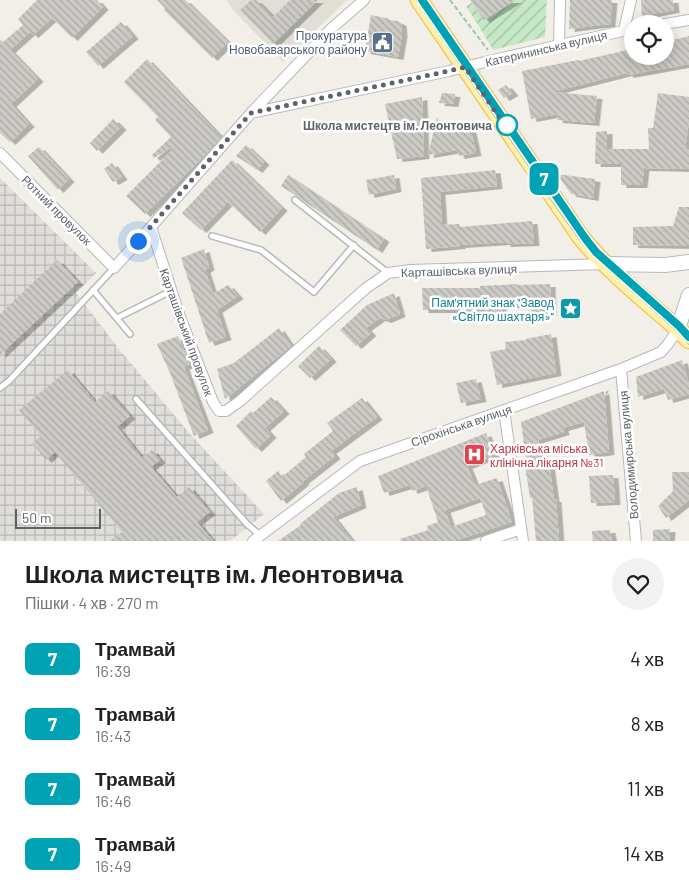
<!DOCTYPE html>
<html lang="uk">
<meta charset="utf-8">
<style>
body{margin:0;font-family:Barlow,sans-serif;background:#f2f2f2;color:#202124;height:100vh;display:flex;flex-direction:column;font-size:19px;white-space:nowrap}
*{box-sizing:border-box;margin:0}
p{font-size:16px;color:#757577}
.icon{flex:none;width:28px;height:28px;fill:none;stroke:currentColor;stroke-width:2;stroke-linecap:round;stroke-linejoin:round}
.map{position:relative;height:541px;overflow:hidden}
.drawer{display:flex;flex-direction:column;background:#fff;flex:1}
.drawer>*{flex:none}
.badge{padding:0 10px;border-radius:8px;font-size:18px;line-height:32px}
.fabs{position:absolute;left:624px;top:15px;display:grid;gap:10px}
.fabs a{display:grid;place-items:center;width:50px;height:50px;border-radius:50%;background:#fff;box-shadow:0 2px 12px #0003;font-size:25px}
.scale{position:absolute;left:15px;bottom:12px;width:86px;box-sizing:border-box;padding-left:5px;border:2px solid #5f6368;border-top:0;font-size:14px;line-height:18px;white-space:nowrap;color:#5f6368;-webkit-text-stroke:4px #fff;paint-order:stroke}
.you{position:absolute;width:25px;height:25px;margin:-12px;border:4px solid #fff;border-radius:50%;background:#1a73e8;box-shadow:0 0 0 8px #1a73e833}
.map>.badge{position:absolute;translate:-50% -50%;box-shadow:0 0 0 2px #fff}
.round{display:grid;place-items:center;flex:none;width:52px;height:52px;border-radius:26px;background:#f2f2f2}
.overview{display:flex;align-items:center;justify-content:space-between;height:85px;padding:0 25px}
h1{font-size:24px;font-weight:700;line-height:38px}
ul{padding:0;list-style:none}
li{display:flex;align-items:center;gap:15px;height:65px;padding:0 25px}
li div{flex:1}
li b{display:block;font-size:19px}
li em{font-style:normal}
li .badge{min-width:55px;font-weight:700;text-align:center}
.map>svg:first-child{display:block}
</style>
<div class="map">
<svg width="689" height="541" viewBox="0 0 689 541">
<defs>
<pattern id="industrial-grid" width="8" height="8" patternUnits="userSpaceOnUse" patternTransform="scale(1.25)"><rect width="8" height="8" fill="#e0deda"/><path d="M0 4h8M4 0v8" fill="none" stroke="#b9b8b5"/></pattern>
<pattern id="garden-furrows" width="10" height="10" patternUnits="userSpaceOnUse" patternTransform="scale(1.25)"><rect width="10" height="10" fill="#c5e8c5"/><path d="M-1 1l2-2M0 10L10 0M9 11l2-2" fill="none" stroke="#a3c0a4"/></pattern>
<pattern id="building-back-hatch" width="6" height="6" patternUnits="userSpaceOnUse" patternTransform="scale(1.25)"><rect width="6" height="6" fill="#cccac5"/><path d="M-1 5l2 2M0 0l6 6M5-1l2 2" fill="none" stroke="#a9a8a4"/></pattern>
<filter id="shadow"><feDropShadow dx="5.5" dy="3" stdDeviation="0" flood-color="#0004"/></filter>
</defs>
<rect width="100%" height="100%" fill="#f1efe8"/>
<path fill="url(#industrial-grid)" d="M 0,178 L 96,273 L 76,293 L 119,349 L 190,434 L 264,514 L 230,541 L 0,541 Z"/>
<path fill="#e1ded6" d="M 227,0 L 347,0 L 283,62 L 233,10 Z"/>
<path fill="url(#garden-furrows)" d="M 516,0 L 547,0 L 545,37 L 493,50 L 480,28 L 466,6 L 472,3 L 484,20 Z"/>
<path fill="url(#building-back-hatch)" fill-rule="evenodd" filter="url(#shadow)" d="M 37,0 L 97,0 L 103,7 L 72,38 L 52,18 L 33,35 L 30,32 L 10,50 L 38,79 L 11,104 L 29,124 L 10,142 L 0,133 L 0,40 L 3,42 L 23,25 L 18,19 Z
M 157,0 L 185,0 L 228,42 L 212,58 L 164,10 L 165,8 Z
M 251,0 L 256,0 L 273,17 L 290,0 L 318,0 L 273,44 L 240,10 Z
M 470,0 L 516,0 L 484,20 Z
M 570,0 L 612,0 L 610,24 L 592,26 L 569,29 Z
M 641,0 L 673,0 L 674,10 L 642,16 Z
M 371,15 L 390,19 L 389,20 L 397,21 L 401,23 L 402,34 L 398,57 L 365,51 Z
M 121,22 L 133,36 L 98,66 L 86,52 Z
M 689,36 L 689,64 L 628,75 L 627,73 L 552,92 L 597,96 L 594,123 L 557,120 L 558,114 L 531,119 L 522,71 L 578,60 L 579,61 L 632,49 L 632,56 L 665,56 L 665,42 Z
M 147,59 L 221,137 L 206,154 L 145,214 L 126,196 L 172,150 L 170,148 L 154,158 L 152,155 L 171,137 L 155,120 L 158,117 L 124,82 Z
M 506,85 L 513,93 L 504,98 L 498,90 Z
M 442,93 L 455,94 L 453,104 L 439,103 Z
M 658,93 L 689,97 L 689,121 L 685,149 L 689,149 L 689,169 L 644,168 L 642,185 L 621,185 L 621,164 L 595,164 L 596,132 L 607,131 L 607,149 L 649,149 L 648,128 L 653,128 Z
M 422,97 L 424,156 L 397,159 L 385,104 Z
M 437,117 L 441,126 L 469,121 L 476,153 L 459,156 L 457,150 L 428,155 Z
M 113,119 L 121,127 L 97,151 L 90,143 Z
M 246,145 L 264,162 L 257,170 L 236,156 Z
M 39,147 L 69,179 L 58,190 L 28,156 Z
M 232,160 L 282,208 L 260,232 L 228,202 L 201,230 L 182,213 Z
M 112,163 L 122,177 L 113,182 L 104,169 Z
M 495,170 L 497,186 L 440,192 L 442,225 L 459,224 L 460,227 L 532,221 L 534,243 L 505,244 L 505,242 L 460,245 L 460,246 L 426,249 L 421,178 Z
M 557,174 L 595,179 L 593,198 L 571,194 Z
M 288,175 L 384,239 L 377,250 L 281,186 Z
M 394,175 L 396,189 L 369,195 L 366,180 Z
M 679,207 L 689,207 L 689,246 L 633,245 L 633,227 L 673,226 Z
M 204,249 L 209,267 L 205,270 L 213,294 L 228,285 L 238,296 L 217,310 L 226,337 L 209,343 L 181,258 Z
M 57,260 L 78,282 L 0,355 L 0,314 Z
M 517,284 L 517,285 L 550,284 L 551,313 L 531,313 L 531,304 L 501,306 L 502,318 L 482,319 L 482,310 L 423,310 L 422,288 L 480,288 L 480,286 Z
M 394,293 L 400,314 L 386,320 L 380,318 L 366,328 L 371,333 L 356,346 L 340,330 L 367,305 Z
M 279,328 L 291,346 L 225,399 L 217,369 L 234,363 Z
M 551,334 L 556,373 L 497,385 L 490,352 L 506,349 L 505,342 L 526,340 L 526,339 Z
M 178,336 L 190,364 L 184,367 L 208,430 L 194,436 L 170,373 L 157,344 Z
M 319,346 L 331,359 L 310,378 L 298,366 Z
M 682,360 L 689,384 L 689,394 L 668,400 L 664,389 L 638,397 L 636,377 Z
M 68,370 L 95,402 L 108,391 L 130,416 L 117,427 L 142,458 L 152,450 L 160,460 L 151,467 L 177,497 L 189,487 L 210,512 L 197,522 L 213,541 L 110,541 L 122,532 L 55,452 L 46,460 L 32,443 L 41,436 L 19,410 Z
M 476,379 L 481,399 L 461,403 L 456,383 Z
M 604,391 L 609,452 L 589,455 L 584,422 L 563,428 L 564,432 L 538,440 L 541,457 L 548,456 L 554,499 L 556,499 L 559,541 L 536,541 L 532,498 L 530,498 L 524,459 L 526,459 L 521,422 Z
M 271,397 L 284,411 L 265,428 L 271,435 L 256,449 L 236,426 L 251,411 L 253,413 Z
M 362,398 L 377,417 L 331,451 L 335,456 L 303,481 L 304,482 L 281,501 L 266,481 L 278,471 L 282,477 L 306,457 L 304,454 L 333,431 L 327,423 Z
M 486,433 L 494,455 L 467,466 L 475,485 L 497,478 L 512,522 L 454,541 L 401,541 L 400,539 L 428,530 L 427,526 L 438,522 L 426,486 L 412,491 L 410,485 L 384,493 L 378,476 ZM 480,498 L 486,515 L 451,527 L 445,510 Z
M 672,472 L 689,472 L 689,500 L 666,518 L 658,506 L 673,491 Z
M 613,475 L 615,502 L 591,503 L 589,476 Z
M 357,487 L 361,505 L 333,517 L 352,541 L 278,541 L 301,525 L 300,524 L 339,493 Z
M 670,529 L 669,541 L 653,541 L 653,530 Z
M 610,530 L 612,541 L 593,541 L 592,531 Z"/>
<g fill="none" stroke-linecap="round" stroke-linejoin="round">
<defs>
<path id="lane" d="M 295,200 L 388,273
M 212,236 L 261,250 L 314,292 L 354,245
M 93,290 L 130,334
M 117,318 L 171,291
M 0,388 L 9,381 L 114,268
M 136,399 L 247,524 L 260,535"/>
<path id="street" d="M 665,24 L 689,20
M 624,30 L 631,0
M 559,45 L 560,0
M 251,113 L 332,28 L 364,0
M 0,153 L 114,268 L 151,227 L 251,113 L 449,71 L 493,60 L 632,29
M 151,227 L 180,317 L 213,402 L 219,411 L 226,411 L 240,401 L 365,289 L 388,273 L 410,270 L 605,264
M 621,369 L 636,541
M 504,410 L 523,541
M 253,541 L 360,461 L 621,369 L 661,352 L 668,344 L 678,329
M 486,541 L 521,529"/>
<path id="secondary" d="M 605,264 L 665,265 L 689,262
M 678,329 L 689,295"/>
<path id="primary" d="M 419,0 L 580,236 C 608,271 644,299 678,329 L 689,340"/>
</defs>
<use href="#lane" stroke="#b5b8bc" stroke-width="8"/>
<use href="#street" stroke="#b5b8bc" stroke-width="12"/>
<use href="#secondary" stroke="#b6babf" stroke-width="16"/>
<use href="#primary" stroke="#f2c960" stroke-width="19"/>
<path stroke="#9cc7a9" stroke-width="2" stroke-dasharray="5 2.5" stroke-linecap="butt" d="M 450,0 L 488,50
M 638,247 L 639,246
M 606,394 L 608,391"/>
<use href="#lane" stroke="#fff" stroke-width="5"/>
<use href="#street" stroke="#fff" stroke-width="10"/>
<use href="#secondary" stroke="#fff" stroke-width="14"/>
<use href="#primary" stroke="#fff2af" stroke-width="16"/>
<path stroke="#b6b7b8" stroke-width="1" d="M 416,0 L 555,206 L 581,242 L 602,264 L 684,338 L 689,345"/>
</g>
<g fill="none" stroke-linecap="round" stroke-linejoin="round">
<defs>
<path id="line" d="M 422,0 L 585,238 L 596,252 L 606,261 L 679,326 L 689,337"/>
</defs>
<use href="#line" stroke="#fff" stroke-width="11"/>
<use href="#line" stroke="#00a3b4" stroke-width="8"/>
<path stroke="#5f6368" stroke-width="5" stroke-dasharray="0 9" d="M 138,241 L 251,113 L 449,71 L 465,67 L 501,120 L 507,125"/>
</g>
<defs>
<symbol id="civic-square" viewBox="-11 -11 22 22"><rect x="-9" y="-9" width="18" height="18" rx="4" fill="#5c6f8a" stroke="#fff"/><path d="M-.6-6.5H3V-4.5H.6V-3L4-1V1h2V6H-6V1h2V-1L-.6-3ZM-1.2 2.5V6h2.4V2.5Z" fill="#fff"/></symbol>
<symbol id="sight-square" viewBox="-11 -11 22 22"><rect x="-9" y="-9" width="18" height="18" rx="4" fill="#0f9aa8" stroke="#fff"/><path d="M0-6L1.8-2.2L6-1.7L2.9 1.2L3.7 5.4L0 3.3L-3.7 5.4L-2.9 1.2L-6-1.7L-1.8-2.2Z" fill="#fff"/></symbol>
<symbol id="hospital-square" viewBox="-11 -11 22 22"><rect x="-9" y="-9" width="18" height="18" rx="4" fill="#e0444e" stroke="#fff"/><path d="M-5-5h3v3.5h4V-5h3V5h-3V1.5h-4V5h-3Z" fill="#fff"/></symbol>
</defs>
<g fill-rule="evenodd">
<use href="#civic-square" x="370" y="30" width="25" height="25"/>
<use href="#sight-square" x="558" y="296" width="25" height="25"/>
<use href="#hospital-square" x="462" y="442" width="25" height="25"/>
</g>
<circle fill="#fff" stroke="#00a3b4" stroke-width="2.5" cx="507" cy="125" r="10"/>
<g text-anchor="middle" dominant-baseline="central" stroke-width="5" stroke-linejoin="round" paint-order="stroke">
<g font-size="12" fill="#4e5e75" stroke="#fff" text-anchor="end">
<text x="367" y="35">Прокуратура<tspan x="367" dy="14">Новобаварського району</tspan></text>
</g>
<g font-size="12" fill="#5f6368" stroke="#fff">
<text transform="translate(546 48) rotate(-13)">Катерининська вулиця</text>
<text transform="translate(57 210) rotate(45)">Ротний провулок</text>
<text transform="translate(459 270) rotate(-2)">Карташівська вулиця</text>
<text transform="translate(187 332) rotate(70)">Карташівський провулок</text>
<text transform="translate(461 425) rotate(-19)">Сірохінська вулиця</text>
<text transform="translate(628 455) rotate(-95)">Володимирська вулиця</text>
</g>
<g font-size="12" font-weight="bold" fill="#5f6368" stroke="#fff" text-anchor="end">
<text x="492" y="125">Школа мистецтв ім. Леонтовича</text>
</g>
<g font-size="12" fill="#0d838f" stroke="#fff" text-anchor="end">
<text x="554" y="302">Пам'ятний знак "Завод<tspan x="554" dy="14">«Світло шахтаря»"</tspan></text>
</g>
<g font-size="12" fill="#be3a42" stroke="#fff" text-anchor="start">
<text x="490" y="448">Харківська міська<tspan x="490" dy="14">клінічна лікарня №31</tspan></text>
</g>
</g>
</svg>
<div class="fabs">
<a><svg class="icon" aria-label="locate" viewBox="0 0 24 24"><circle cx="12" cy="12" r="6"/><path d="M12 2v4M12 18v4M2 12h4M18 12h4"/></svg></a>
</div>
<div class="scale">50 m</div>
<div class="you" style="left:138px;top:241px"></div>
<b class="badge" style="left:544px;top:179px;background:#00a3b4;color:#fff">7</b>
</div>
<section class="drawer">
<div class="overview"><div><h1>Школа мистецтв ім. Леонтовича</h1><p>Пішки · 4 хв · 270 m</p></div><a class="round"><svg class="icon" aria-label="heart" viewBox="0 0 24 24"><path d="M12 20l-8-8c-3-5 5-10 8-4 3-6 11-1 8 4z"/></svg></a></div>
<ul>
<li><span class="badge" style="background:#00a3b4;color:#fff">7</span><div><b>Трамвай</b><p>16:39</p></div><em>4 хв</em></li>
<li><span class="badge" style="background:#00a3b4;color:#fff">7</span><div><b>Трамвай</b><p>16:43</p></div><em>8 хв</em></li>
<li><span class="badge" style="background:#00a3b4;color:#fff">7</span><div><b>Трамвай</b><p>16:46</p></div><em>11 хв</em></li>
<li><span class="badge" style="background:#00a3b4;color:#fff">7</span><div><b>Трамвай</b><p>16:49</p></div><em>14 хв</em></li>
</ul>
</section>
